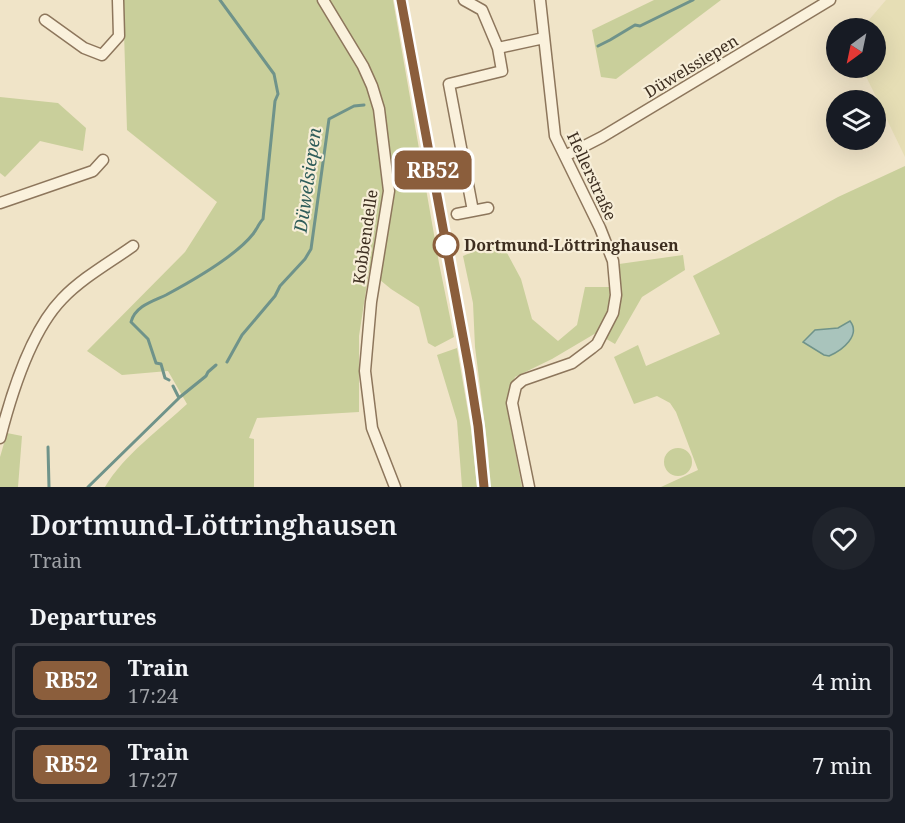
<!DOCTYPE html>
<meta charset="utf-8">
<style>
body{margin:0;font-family:"Noto Serif",serif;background:#20242c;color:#f1f3f6;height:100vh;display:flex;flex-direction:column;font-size:22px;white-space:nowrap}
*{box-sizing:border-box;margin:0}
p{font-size:20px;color:#9ea1a6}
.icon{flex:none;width:33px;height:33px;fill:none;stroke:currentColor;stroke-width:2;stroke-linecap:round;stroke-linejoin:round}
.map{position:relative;height:487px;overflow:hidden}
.panel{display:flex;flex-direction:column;background:#171b24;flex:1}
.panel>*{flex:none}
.badge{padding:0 12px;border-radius:9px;font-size:21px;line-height:39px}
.needle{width:39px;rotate:213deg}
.buttons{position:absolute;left:826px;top:18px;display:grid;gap:12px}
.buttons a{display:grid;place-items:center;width:60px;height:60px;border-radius:50%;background:#171b24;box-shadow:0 6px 24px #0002;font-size:30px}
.map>.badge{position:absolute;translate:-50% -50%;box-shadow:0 0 0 3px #fff}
h2{padding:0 30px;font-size:22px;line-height:54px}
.round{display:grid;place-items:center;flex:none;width:63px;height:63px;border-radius:32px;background:#20242c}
.overview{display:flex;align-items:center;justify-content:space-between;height:102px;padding:0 30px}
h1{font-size:28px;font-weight:600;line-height:45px}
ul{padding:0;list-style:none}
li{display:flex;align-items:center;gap:18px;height:75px;margin:0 12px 9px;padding:0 18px;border:3px solid #363941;border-radius:6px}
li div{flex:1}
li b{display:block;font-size:22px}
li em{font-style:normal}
li .badge{min-width:66px;font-weight:700;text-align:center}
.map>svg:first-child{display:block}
</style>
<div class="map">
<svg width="905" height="487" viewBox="0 0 905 487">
<rect width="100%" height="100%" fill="#f0e4c8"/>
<path fill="#e6deb5" d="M 886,0 L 905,0 L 905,157 L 862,68 L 876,68 L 876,28 L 862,28 Z"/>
<path fill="#c9cf9b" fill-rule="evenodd" d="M 123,0 L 393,0 L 439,263 L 454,337 L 435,347 L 428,343 L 419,307 L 391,289 L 369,271 L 359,336 L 359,412 L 257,418 L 249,438 L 254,439 L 254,487 L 105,487 C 123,456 161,428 187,404 L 168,371 L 122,375 L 87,351 L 185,252 L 217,202 L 127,130 Z
M 654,0 L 721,0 L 616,79 L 601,77 L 592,30 Z
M 0,97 L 58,103 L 86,128 L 83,151 L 40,141 L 5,177 L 0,173 Z
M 905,166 L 905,487 L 661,487 L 698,470 L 676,412 L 670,403 L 657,396 L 634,404 L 614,357 L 638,345 L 646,366 L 720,334 L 693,276 L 838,197 ZM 850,321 L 854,334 L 851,338 L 824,355 L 803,342 L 815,330 L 838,328 Z
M 500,240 L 521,279 L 532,319 L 558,341 L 577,325 L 585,287 L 609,287 L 612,265 L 683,255 L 685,270 L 642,297 L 615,344 L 596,333 L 552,359 L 515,377 L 506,403 L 522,487 L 490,487 L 488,450 L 475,347 L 473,303 L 463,256 Z
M 457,348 L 471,429 L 477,487 L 462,487 L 457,421 L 437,355 Z
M 7,433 L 22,436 L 18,487 L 0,487 L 0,457 Z
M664 462a14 14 0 1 1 28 0a14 14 0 1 1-28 0Z"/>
<path fill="#a9c4bc" stroke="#6f938a" stroke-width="1.5" d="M 850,321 C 861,335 843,350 829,356 L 824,355 L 803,342 L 815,330 L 838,328 Z"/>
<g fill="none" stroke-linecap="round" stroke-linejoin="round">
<path stroke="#6f938a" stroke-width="3" d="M 598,46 L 610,40 L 635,25 L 640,26 L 693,0
M 227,362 L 242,335 L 275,296 L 280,286 L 305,259 L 311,249 L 329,119 L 354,106 L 364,105
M 169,380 L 165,378 L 161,364 L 156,363 L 148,339 L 131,322 C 135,306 153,301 166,295 C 192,281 235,257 253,234 C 257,229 259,223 263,219 L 275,101 L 278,94 L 274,74 L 220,0
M 180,397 L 206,376 L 208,372 L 216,365
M 48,447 L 49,487
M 88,487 L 179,398 L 173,386"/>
<defs>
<path id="minor" d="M 323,0 L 363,66 L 372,86 L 379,109 L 389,191 L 371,302 L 365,371 L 372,428 L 395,487
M 464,0 L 482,10 L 498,48 L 502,71 L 449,84 L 473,211
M 45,20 L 84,48 L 102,55 L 119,36 L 118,0
M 498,48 L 544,38
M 565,156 L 602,137 L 830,0
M 0,203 L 93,171 L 103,160
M 457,214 L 488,208
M 0,438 C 11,395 31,331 62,299 C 82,278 109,263 133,246
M 529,487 L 512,403 L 516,386 L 523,380 L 572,363 L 592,348 L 597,344 L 613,313 L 616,295 L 613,261 L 600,228 L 555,136 L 540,0"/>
</defs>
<use href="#minor" stroke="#8d765c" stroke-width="13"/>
<use href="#minor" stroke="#faf1dc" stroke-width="10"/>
<defs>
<path id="rail" d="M 401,0 L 469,369 L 478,426 L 484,487"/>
</defs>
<use href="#rail" stroke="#3d2e20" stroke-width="5"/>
<use href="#rail" stroke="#f7eed8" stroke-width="3" stroke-dasharray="9" stroke-linecap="butt"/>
</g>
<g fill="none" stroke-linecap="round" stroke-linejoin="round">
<defs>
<path id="line" d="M 401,0 L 469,369 L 478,426 L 484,487"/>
</defs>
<use href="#line" stroke="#fff" stroke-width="14"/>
<use href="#line" stroke="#8b5e3c" stroke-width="9"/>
</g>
<circle fill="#fff" stroke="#8b5e3c" stroke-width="3" cx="446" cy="245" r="12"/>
<g text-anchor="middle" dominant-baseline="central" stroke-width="4.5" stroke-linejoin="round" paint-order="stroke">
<g font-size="16" fill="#3d2e20" stroke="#f7eed8">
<text transform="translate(691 66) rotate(-31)">Düwelssiepen</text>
<text transform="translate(592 176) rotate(65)">Hellerstraße</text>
<text transform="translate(365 237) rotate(-82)">Kobbendelle</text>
</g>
<g font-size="16" font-weight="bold" fill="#3d2e20" stroke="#f7eed8" text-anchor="start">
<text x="464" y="245">Dortmund-Löttringhausen</text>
</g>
<g font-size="18" font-style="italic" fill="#2f5d5a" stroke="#f7eed8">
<text transform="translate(307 180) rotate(-82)">Düwelsiepen</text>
</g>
</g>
</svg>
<div class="buttons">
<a><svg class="needle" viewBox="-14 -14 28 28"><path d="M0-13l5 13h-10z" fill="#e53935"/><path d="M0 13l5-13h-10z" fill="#9ea1a6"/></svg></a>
<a><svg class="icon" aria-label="layers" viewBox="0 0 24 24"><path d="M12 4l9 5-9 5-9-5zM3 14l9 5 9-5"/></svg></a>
</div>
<b class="badge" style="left:433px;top:170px;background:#8b5e3c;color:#fff">RB52</b>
</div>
<section class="panel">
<div class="overview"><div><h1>Dortmund-Löttringhausen</h1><p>Train</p></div><a class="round"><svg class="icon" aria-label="heart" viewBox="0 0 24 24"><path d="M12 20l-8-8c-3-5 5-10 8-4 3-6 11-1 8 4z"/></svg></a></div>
<h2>Departures</h2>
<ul>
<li><span class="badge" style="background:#8b5e3c;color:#fff">RB52</span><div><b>Train</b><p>17:24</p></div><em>4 min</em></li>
<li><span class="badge" style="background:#8b5e3c;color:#fff">RB52</span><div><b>Train</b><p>17:27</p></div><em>7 min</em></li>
</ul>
</section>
